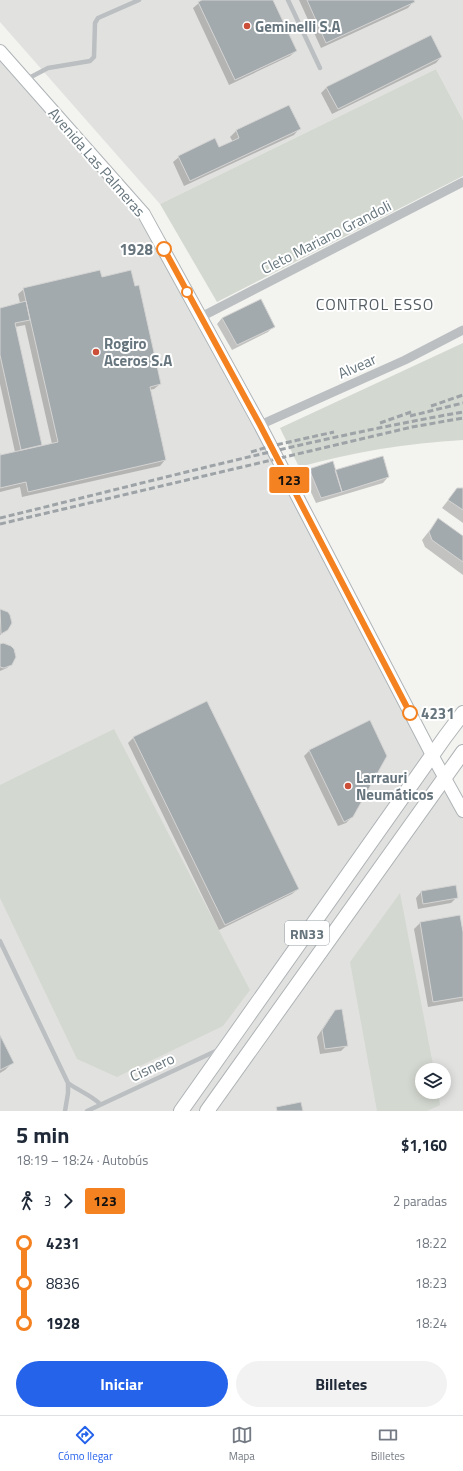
<!DOCTYPE html>
<html lang="es">
<meta charset="utf-8">
<style>
body{margin:0;font-family:"Titillium Web",sans-serif;background:#f2f2f3;color:#1f2937;height:100vh;display:flex;flex-direction:column;font-size:15px;white-space:nowrap}
*{box-sizing:border-box;margin:0}
p{font-size:13px;color:#747a83}
.icon{flex:none;width:22px;height:22px;fill:none;stroke:currentColor;stroke-width:2;stroke-linecap:round;stroke-linejoin:round}
.map{position:relative;height:1111px;overflow:hidden}
.side{display:flex;flex-direction:column;background:#fff;flex:1}
.side>*{flex:none}
.badge{padding:0 8px;border-radius:3px;font-size:14px;line-height:26px}
.buttons{position:absolute;left:415px;top:1063px;display:grid;gap:8px}
.buttons a{display:grid;place-items:center;width:36px;height:36px;border-radius:50%;background:#fff;box-shadow:0 2px 10px #0003;font-size:20px}
.map>.badge{position:absolute;translate:-50% -50%;box-shadow:0 0 0 2px #fff}
.legs{display:flex;align-items:center;gap:6px;height:44px;padding:0 16px;font-size:13px}
.legs p{margin-inline-start:auto}
.summary{display:flex;align-items:center;justify-content:space-between;height:68px;padding:0 16px}
h1{font-size:22px;font-weight:700;line-height:30px}
.cta{display:flex;gap:8px;margin-top:auto;padding:8px 16px}
.cta a{flex:1;height:46px;border-radius:24px;background:#2563eb;color:#fff;font-size:16px;font-weight:700;line-height:46px;text-align:center}
.cta a+a{background:#f2f2f3;color:#1f2937}
ul{padding:0 16px;list-style:none}
li{display:flex;align-items:center;gap:14px;height:40px;font-size:15px}
li i{display:grid;place-items:center;width:6px;height:100%;margin:0 5px;background:currentColor}
li i::after{content:'';width:10px;height:10px;margin:-5px;border:3px solid;border-radius:50%;background:#fff}
li p{margin-inline-start:auto}
li:first-child i{background:linear-gradient(#0000 50%,currentColor 0)}
li:last-child i{background:linear-gradient(currentColor 50%,#0000 0)}
.tabs{display:flex;justify-content:space-around;align-items:center;height:56px;border-top:1px solid #e0e1e3;background:#fff;font-size:11px;color:#747a83}
.tabs a{display:grid;justify-items:center;gap:2px}
.tabs .on{color:#2563eb}
.map>svg:first-child{display:block}
</style>
<div class="map">
<svg width="463" height="1111" viewBox="0 0 463 1111">
<rect width="100%" height="100%" fill="#f3f3f0"/>
<path fill="#e1e2e0" fill-rule="evenodd" d="M 0,0 L 463,0 L 463,120 L 436,69 L 160,204 L 0,22 Z
M 0,51 L 144,214 L 463,811 L 463,1111 L 0,1111 ZM 422,1070 L 444,1070 L 444,1092 L 422,1092 Z"/>
<path fill="#d3d8d0" d="M 436,69 L 463,120 L 463,176 L 217,302 L 160,204 Z
M 463,343 L 463,440 C 407,443 353,452 299,467 L 280,428 Z
M 114,729 L 250,990 L 223,1026 L 117,1077 L 77,1059 L 0,898 L 0,785 Z
M 400,893 L 434,1070 L 422,1070 L 422,1092 L 438,1092 L 440,1105 L 427,1111 L 377,1111 L 350,962 Z"/>
<path fill="#0003" fill-rule="evenodd" d="M 204,0 L 272,0 L 296,51 L 290,56 L 229,85 L 193,8 L 199,3 Z
M 299,0 L 413,0 L 413,2 L 408,8 L 321,48 Z
M 441,57 L 436,63 L 332,114 L 321,93 L 327,87 Z
M 289,106 L 299,129 L 294,135 L 184,186 L 173,162 L 179,157 L 218,149 L 233,142 L 230,137 L 236,131 Z
M 101,278 L 134,288 L 160,384 L 154,389 L 149,390 L 165,460 L 160,466 L 22,497 L 20,487 L 0,492 L 0,456 L 15,452 L 0,384 L 0,309 L 20,303 L 18,294 L 24,289 ZM 25,325 L 52,444 L 42,446 L 15,327 Z
M 261,301 L 274,326 L 268,332 L 232,350 L 217,324 L 222,318 Z
M 332,462 L 335,471 L 388,477 L 383,483 L 316,503 L 303,475 L 309,469 Z
M 457,489 L 463,489 L 463,523 L 442,508 Z
M 438,520 L 463,537 L 463,575 L 425,547 L 422,540 Z
M 0,610 L 7,613 L 8,630 L 0,635 Z
M 0,645 L 11,664 L 7,668 L 0,671 Z
M 206,702 L 298,889 L 292,894 L 219,930 L 128,743 L 133,738 Z
M 310,750 L 352,817 L 346,823 L 338,826 L 304,756 Z
M 421,892 L 457,897 L 451,903 L 418,909 L 416,898 Z
M 459,916 L 463,938 L 463,1001 L 428,1007 L 414,929 L 420,923 Z
M 336,1011 L 347,1045 L 341,1051 L 320,1054 L 317,1037 L 330,1017 Z
M 0,1038 L 12,1063 L 5,1070 L 0,1073 Z"/>
<path fill="#a3aaae" stroke="#d5d4d3" d="M 202,0 L 273,0 L 297,51 L 235,80 L 198,2 Z
M 307,0 L 414,0 L 415,2 L 326,43 Z
M 431,35 L 442,57 L 338,109 L 326,87 Z
M 289,105 L 301,129 L 190,181 L 178,156 L 215,138 L 219,147 L 239,138 L 236,130 Z
M 100,270 L 102,277 L 131,270 L 135,286 L 139,285 L 161,384 L 150,387 L 166,460 L 28,492 L 26,482 L 0,488 L 0,453 L 0,455 L 58,442 L 23,288 Z
M 261,299 L 275,327 L 237,345 L 222,318 Z
M 26,301 L 30,320 L 15,323 L 42,445 L 21,450 L 0,355 L 0,308 Z
M 383,456 L 389,477 L 342,492 L 335,470 Z
M 333,461 L 342,492 L 321,498 L 309,469 Z
M 457,488 L 463,488 L 463,510 L 448,500 Z
M 438,518 L 463,536 L 463,562 L 432,540 L 429,532 Z
M 0,609 L 8,612 L 10,615 L 12,623 L 8,630 L 1,634 Z
M 3,643 L 11,646 L 14,649 L 16,657 L 12,665 L 4,668 L 0,667 L 0,644 Z
M 207,701 L 299,889 L 225,925 L 133,737 Z
M 370,720 L 387,756 L 353,817 L 344,822 L 309,750 Z
M 456,885 L 458,898 L 423,904 L 421,891 Z
M 460,915 L 463,932 L 463,997 L 433,1002 L 420,922 Z
M 342,1009 L 348,1046 L 325,1049 L 322,1030 L 335,1010 Z
M 0,1035 L 14,1063 L 0,1070 Z
M 301,1102 L 303,1111 L 277,1111 L 276,1107 Z"/>
<g fill="none" stroke-linecap="round" stroke-linejoin="round">
<defs>
<path id="secondary" d="M 0,51 L 144,214 L 260,425 L 432,755 L 463,811"/>
<path id="primary" d="M 181,1111 L 445,737 L 463,713
M 207,1111 L 463,752"/>
</defs>
<use href="#secondary" stroke="#aeb3b6" stroke-width="14"/>
<use href="#primary" stroke="#afb3b6" stroke-width="16"/>
<path stroke="#bbbfc1" stroke-width="4.5" d="M 288,0 L 320,68
M 27,79 L 48,68 L 90,61 L 94,57 L 95,23 L 98,18 L 139,0
M 0,941 L 68,1083 C 79,1091 91,1095 100,1104
M 65,1111 L 68,1093 L 68,1083
M 87,1111 L 218,1050"/>
<path stroke="#bbbfc1" stroke-width="9" d="M 201,317 L 463,182
M 260,425 L 405,360 L 463,330"/>
<use href="#secondary" stroke="#fff" stroke-width="12"/>
<use href="#primary" stroke="#fff" stroke-width="14"/>
<path stroke="#9da3a7" stroke-width="3" stroke-dasharray="6 3" stroke-linecap="butt" d="M 431,406 L 463,395
M 410,416 L 463,403
M 380,423 L 414,411
M 251,452 L 271,446 L 334,432
M 0,518 C 153,481 308,439 463,412
M 0,524 L 412,427 L 463,418"/>
</g>
<g fill="none" stroke-linecap="round" stroke-linejoin="round">
<defs>
<path id="line-1" d="M 164,249 L 260,425 L 410,713"/>
</defs>
<use href="#line-1" stroke="#fff" stroke-width="9"/>
<use href="#line-1" stroke="#f58220" stroke-width="6"/>
</g>
<g fill="#cb4e38" stroke="#fff" stroke-width="1.5">
<circle cx="247" cy="26" r="4"/>
<circle cx="96" cy="352" r="4"/>
<circle cx="348" cy="786" r="4"/>
</g>
<g fill="#fff" stroke="#f58220" stroke-width="2">
<circle cx="164" cy="249" r="7"/>
<circle cx="187" cy="292" r="5"/>
<circle cx="410" cy="713" r="7"/>
</g>
<g text-anchor="middle" dominant-baseline="central" stroke-width="4" stroke-linejoin="round" paint-order="stroke">
<rect fill="#fff" stroke="#949ea4" stroke-width="1" x="285" y="921" width="44" height="24" rx="3"/>
<g font-size="14" font-weight="bold" fill="#66757d">
<text x="307" y="933">RN33</text>
</g>
<g font-size="15" font-weight="bold" fill="#66757d" stroke="#fff" text-anchor="start">
<text x="255" y="26">Geminelli S.A</text>
<text x="104" y="343">Rogiro<tspan x="104" dy="17">Aceros S.A</tspan></text>
<text x="356" y="777">Larrauri<tspan x="356" dy="17">Neumáticos</tspan></text>
</g>
<g font-size="15" fill="#66757d" stroke="#fff">
<text transform="translate(97 162) rotate(49)">Avenida Las Palmeras</text>
<text transform="translate(326 237) rotate(-27)">Cleto Mariano Grandoli</text>
<text transform="translate(357 366) rotate(-24)">Alvear</text>
<text transform="translate(152 1067) rotate(-25)">Cisnero</text>
</g>
<g font-size="15" font-weight="bold" fill="#66757d" stroke="#fff" text-anchor="end">
<text x="153" y="249">1928</text>
<text x="421" y="713" text-anchor="start">4231</text>
</g>
<g font-size="16" letter-spacing="1" fill="#535d63" stroke="#fff">
<text x="375" y="304">CONTROL ESSO</text>
</g>
</g>
</svg>
<div class="buttons">
<a><svg class="icon" aria-label="layers" viewBox="0 0 24 24"><path d="M12 4l9 5-9 5-9-5zM3 14l9 5 9-5"/></svg></a>
</div>
<b class="badge" style="left:289px;top:480px;background:#f58220;color:#111">123</b>
</div>
<section class="side">
<div class="summary"><div><h1>5 min</h1><p>18:19 – 18:24 · Autobús</p></div><b>$1,160</b></div>
<div class="legs"><svg class="icon" aria-label="walk" viewBox="0 0 24 24"><circle cx="13" cy="4" r="2"/><path d="M13 8l-2 6 4 7M11 14l-3 7M7 12l3-4h3l4 4"/></svg>3<svg class="icon" aria-label="forward" viewBox="0 0 24 24"><path d="M9 5l7 7-7 7"/></svg><b class="badge" style="background:#f58220;color:#111">123</b><p>2 paradas</p></div>
<ul>
<li><i style="color:#f58220"></i><b>4231</b><p>18:22</p></li>
<li><i style="color:#f58220"></i><span>8836</span><p>18:23</p></li>
<li><i style="color:#f58220"></i><b>1928</b><p>18:24</p></li>
</ul>
<div class="cta"><a>Iniciar</a><a>Billetes</a></div>
</section>
<nav class="tabs">
<a class="on"><svg class="icon" aria-label="directions" viewBox="0 0 24 24"><path d="M12 3l9 9-9 9-9-9zM9 14v-3h6M13 9l2 2-2 2"/></svg>Cómo llegar</a>
<a><svg class="icon" aria-label="map" viewBox="0 0 24 24"><path d="M3 6l6-2 6 2 6-2v14l-6 2-6-2-6 2zM9 4v14M15 6v14"/></svg>Mapa</a>
<a><svg class="icon" aria-label="tickets" viewBox="0 0 24 24"><path d="M3 7h18v10H3zM15 7v10"/></svg>Billetes</a>
</nav>
